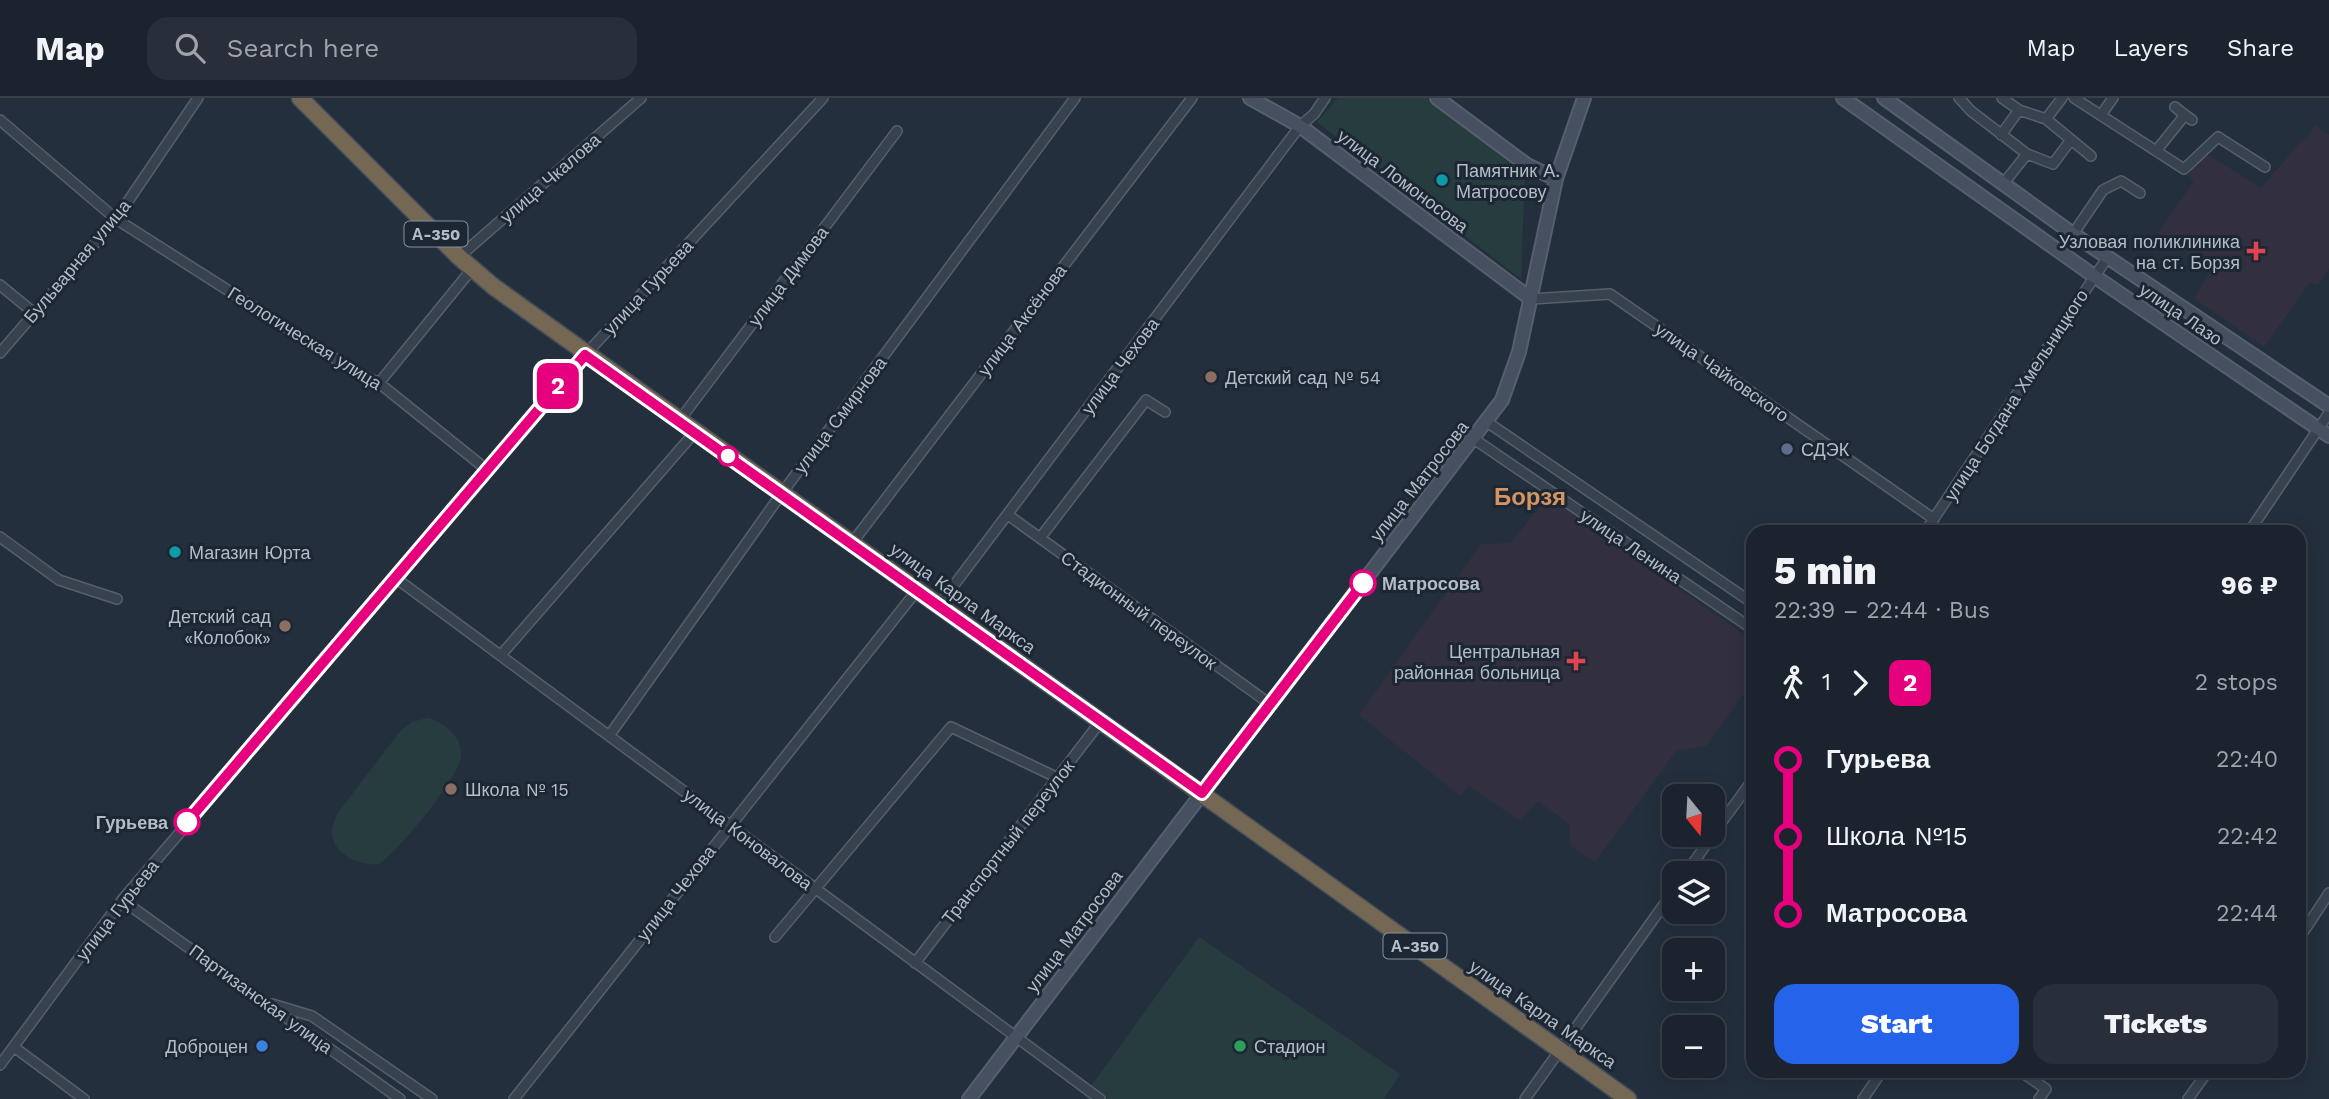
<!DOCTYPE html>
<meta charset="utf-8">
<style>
body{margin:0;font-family:"Work Sans",sans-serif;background:#282f3a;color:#f1f3f6;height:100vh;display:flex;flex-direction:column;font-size:26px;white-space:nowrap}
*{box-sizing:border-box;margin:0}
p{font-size:23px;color:#a0a4aa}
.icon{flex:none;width:38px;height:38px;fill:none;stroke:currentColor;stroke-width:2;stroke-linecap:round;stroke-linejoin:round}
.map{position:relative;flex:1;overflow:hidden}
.drawer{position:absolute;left:1746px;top:427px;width:560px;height:553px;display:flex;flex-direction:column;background:#1b232e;border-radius:21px;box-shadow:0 4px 18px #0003,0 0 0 2px #39404a}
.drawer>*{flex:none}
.badge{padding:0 14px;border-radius:10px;font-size:24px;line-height:46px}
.needle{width:46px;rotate:162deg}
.fabs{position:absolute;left:1662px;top:686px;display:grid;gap:14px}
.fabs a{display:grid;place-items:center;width:63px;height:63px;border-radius:14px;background:#1b232e;box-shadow:0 4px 18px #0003,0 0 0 2px #39404a;font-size:35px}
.map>.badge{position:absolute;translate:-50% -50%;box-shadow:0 0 0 4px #fff}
.legs{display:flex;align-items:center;gap:10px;height:77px;padding:0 28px;font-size:23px}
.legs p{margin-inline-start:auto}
.summary{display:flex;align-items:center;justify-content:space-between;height:119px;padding:0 28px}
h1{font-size:38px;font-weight:800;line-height:52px}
.primary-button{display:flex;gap:14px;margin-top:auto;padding:14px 28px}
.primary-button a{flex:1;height:80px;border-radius:21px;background:#2563eb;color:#fff;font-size:28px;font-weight:800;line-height:80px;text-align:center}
.primary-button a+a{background:#282f3a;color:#f1f3f6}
ul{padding:0 28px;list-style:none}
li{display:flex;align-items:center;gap:24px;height:77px;font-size:26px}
li i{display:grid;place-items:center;width:10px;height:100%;margin:0 9px;background:currentColor}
li i::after{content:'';width:18px;height:18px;margin:-9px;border:5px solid;border-radius:50%;background:#1b232e}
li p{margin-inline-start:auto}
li:first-child i{background:linear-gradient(#0000 50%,currentColor 0)}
li:last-child i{background:linear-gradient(currentColor 50%,#0000 0)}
header{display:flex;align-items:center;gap:42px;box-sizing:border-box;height:98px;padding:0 35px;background:#1b232e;border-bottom:2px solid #39404a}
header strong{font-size:33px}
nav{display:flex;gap:38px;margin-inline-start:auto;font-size:24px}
.search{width:490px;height:63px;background:#282f3a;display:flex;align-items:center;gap:18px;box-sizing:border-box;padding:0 24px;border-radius:21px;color:#a0a4aa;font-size:26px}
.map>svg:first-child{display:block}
</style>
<header>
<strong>Map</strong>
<div class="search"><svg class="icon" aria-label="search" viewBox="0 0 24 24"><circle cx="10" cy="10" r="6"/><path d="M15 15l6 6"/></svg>Search here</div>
<nav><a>Map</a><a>Layers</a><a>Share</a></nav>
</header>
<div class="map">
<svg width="2329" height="1001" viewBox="0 0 2329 1001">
<rect width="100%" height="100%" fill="#242f3e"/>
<path fill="#32303f" d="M 2314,27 L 2329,37 L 2329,170 L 2318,187 L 2310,184 L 2264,249 L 2194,200 L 2211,173 L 2158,135 L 2194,83 L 2188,77 L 2205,55 L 2261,90 L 2302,42 L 2307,41 Z
M 1548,398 L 1753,543 L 1753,583 L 1706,648 L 1676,653 L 1595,764 L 1570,748 L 1570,727 L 1538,703 L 1520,723 L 1469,688 L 1460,698 L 1359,617 L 1481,446 L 1511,445 Z"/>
<path fill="#263c3f" d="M 1338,0 L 1427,0 L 1525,76 L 1521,181 L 1317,24 Z
M 427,620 C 445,624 466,641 460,663 C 454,685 399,753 379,766 C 361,769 331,756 332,733 C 332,726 336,719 340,712 L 401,632 L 412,624 Z
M 1199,839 L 1400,976 L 1384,1001 L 1108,1001 L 1091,988 Z"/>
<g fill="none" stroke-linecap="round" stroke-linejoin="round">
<defs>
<path id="street" d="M 1959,0 L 1971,13 L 2027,56 L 2003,86
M 2062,0 L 2046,21 L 2091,58
M 2074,0 L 2184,71 L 2218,39 L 2265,69
M 2175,9 L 2185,17
M 2019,12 L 2046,21
M 2101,17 L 2113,0
M 0,22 L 116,121 L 350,270 L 379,285 L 486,371
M 2001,37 L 2019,12 L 2002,0
M 2156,53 L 2185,17 L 2192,22
M 2027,56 L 2053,66 L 2070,43
M 2073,136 L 2103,92 L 2121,83 L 2140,95
M 459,159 L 641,0
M 0,187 L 34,215
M 1531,201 L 1610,196 L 1934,421
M 0,255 L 116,121 L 198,0
M 379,285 L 472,171
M 679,323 L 897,33
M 1487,324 L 1754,506
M 1474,341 L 1754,532
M 1008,417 L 1270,606
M 1925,434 L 2107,160
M 2249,434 L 2329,315
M 0,439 L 59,482 L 117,501
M 1040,440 L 1146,302 L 1165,314
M 852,445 L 1192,0
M 397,481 L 1100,1001
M 939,507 L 1300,28 L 1314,16 L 1325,0
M 501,557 L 695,334
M 609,638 L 782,395 L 1075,0
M 1713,736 L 1754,680
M 1686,775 L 1713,737
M 122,802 L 400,1001
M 775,839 L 951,629 L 1058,680
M 2300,839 L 2329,795
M 915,865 L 1101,623
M 272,906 L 312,918 L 432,1001
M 14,949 L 84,1001
M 0,967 L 122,802 L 397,481 L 486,371 L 585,257 L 823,0
M 2020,973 L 2046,991 L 2039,1001
M 514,1001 L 918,491
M 1525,1001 L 1675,791
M 1863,1001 L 1882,973
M 2188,1001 L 2208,973"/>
<path id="secondary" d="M 1250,0 L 1300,28 L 1531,201
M 1437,0 L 1527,67 L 1556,81
M 1843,0 L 2094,178 L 2329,338
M 1884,0 L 2073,136 L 2329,308
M 969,1001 L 1502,302 L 1519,254 L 1556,81 L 1584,0"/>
<path id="highway" d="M 300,0 L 459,159 L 494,189 L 1628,1001"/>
</defs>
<use href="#street" stroke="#565f6c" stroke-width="12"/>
<use href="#secondary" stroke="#565f6c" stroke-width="16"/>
<use href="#highway" stroke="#434c59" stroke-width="19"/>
<use href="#street" stroke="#38414e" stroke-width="9"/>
<use href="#secondary" stroke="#465061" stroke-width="12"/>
<use href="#highway" stroke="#746855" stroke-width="16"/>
</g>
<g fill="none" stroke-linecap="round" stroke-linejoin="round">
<defs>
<path id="line-1" d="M 187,724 L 585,257 L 1202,695 L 1363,485"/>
</defs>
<use href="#line-1" stroke="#fff" stroke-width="16"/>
<use href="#line-1" stroke="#e6007e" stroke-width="10"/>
</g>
<g fill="#0f9aa8" stroke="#1d2633" stroke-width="2.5">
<circle cx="1442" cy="82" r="7"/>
<circle cx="175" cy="454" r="7"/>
</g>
<g fill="#e0444e" stroke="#1d2633" stroke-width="2.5">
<path d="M2252.5 142.5h7v7h7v7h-7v7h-7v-7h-7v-7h7z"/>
<path d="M1572.5 552.5h7v7h7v7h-7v7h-7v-7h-7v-7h7z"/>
</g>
<g fill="#8d6e63" stroke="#1d2633" stroke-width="2.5">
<circle cx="1211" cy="279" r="7"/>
<circle cx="285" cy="528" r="7"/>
<circle cx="451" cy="691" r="7"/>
</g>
<circle fill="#5c6f8a" stroke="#1d2633" stroke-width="2.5" cx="1787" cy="351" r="7"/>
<g fill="#fff" stroke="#e6007e" stroke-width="3.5">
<circle cx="728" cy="358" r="9"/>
<circle cx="1363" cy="485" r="12"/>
<circle cx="187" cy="724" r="12"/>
</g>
<circle fill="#3f7fe0" stroke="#1d2633" stroke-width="2.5" cx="262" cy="948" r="7"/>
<circle fill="#2e9e5b" stroke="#1d2633" stroke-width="2.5" cx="1240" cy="948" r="7"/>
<g text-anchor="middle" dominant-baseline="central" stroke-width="6" stroke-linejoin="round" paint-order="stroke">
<g fill="#1d2633" stroke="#878f9c" stroke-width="2">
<rect x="404.5" y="123.5" width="63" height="25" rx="5"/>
<rect x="1383.5" y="835.5" width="63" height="25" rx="5"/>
</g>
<g font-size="16" font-weight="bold" fill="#b4bcc9">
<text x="436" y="136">А-350</text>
<text x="1415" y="848">А-350</text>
</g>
<g font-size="18" fill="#b4bcc9" stroke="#1d2633" text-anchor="start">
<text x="1456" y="72">Памятник А.<tspan x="1456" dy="21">Матросову</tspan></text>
<text x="2240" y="143" text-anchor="end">Узловая поликлиника<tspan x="2240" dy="21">на ст. Борзя</tspan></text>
<text x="1225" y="279">Детский сад № 54</text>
<text x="1801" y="351">СДЭК</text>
<text x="189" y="454">Магазин Юрта</text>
<text x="271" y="518" text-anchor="end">Детский сад<tspan x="271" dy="21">«Колобок»</tspan></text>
<text x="1560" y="553" text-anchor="end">Центральная<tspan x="1560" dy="21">районная больница</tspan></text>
<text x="465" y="691">Школа № 15</text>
<text x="248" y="948" text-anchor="end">Доброцен</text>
<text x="1254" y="948">Стадион</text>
</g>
<g font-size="18" fill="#b4bcc9" stroke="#1d2633">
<text transform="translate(550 80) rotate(-41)">улица Чкалова</text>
<text transform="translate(1403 83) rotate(37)">улица Ломоносова</text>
<text transform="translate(77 163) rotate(-50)">Бульварная улица</text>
<text transform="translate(788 178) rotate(-53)">улица Димова</text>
<text transform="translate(648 189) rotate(-47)">улица Гурьева</text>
<text transform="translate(2181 216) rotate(34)">улица Лазо</text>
<text transform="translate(1022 222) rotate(-53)">улица Аксёнова</text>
<text transform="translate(305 240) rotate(32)">Геологическая улица</text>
<text transform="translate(1120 268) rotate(-53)">улица Чехова</text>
<text transform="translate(1722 274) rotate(35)">улица Чайковского</text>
<text transform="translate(2016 297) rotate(-57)">улица Богдана Хмельницкого</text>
<text transform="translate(840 317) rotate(-53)">улица Смирнова</text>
<text transform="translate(1419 383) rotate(-52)">улица Матросова</text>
<text transform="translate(1631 448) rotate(34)">улица Ленина</text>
<text transform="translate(963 500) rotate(36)">улица Карла Маркса</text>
<text transform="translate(1139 512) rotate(36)">Стадионный переулок</text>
<text transform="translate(748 741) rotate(37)">улица Коновалова</text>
<text transform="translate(1008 744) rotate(-52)">Транспортный переулок</text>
<text transform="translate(676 795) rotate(-52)">улица Чехова</text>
<text transform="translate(117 812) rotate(-52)">улица Гурьева</text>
<text transform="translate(1074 833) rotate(-53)">улица Матросова</text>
<text transform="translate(261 901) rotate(36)">Партизанская улица</text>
<text transform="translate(1543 916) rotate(35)">улица Карла Маркса</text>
</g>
<g font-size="18" font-weight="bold" fill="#b4bcc9" stroke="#1d2633" text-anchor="start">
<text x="1382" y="485">Матросова</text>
<text x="168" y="724" text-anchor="end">Гурьева</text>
</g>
<g font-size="24" font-weight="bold" fill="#d59563" stroke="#1d2633">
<text x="1530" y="399">Борзя</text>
</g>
</g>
</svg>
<div class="fabs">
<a><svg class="needle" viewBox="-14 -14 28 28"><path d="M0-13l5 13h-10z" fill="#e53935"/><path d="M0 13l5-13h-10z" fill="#a0a4aa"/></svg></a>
<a><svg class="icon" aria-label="layers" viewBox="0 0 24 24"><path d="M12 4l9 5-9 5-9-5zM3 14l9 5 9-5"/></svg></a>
<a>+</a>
<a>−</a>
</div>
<b class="badge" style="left:558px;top:288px;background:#e6007e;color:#fff">2</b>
<section class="drawer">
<div class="summary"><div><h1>5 min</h1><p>22:39 – 22:44 · Bus</p></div><b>96 ₽</b></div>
<div class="legs"><svg class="icon" aria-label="walk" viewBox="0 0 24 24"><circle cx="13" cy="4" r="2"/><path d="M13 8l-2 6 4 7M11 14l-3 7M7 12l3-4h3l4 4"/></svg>1<svg class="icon" aria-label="forward" viewBox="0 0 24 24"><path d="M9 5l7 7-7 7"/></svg><b class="badge" style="background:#e6007e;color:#fff">2</b><p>2 stops</p></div>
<ul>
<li><i style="color:#e6007e"></i><b>Гурьева</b><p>22:40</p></li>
<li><i style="color:#e6007e"></i><span>Школа №15</span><p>22:42</p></li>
<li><i style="color:#e6007e"></i><b>Матросова</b><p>22:44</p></li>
</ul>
<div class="primary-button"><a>Start</a><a>Tickets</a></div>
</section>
</div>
